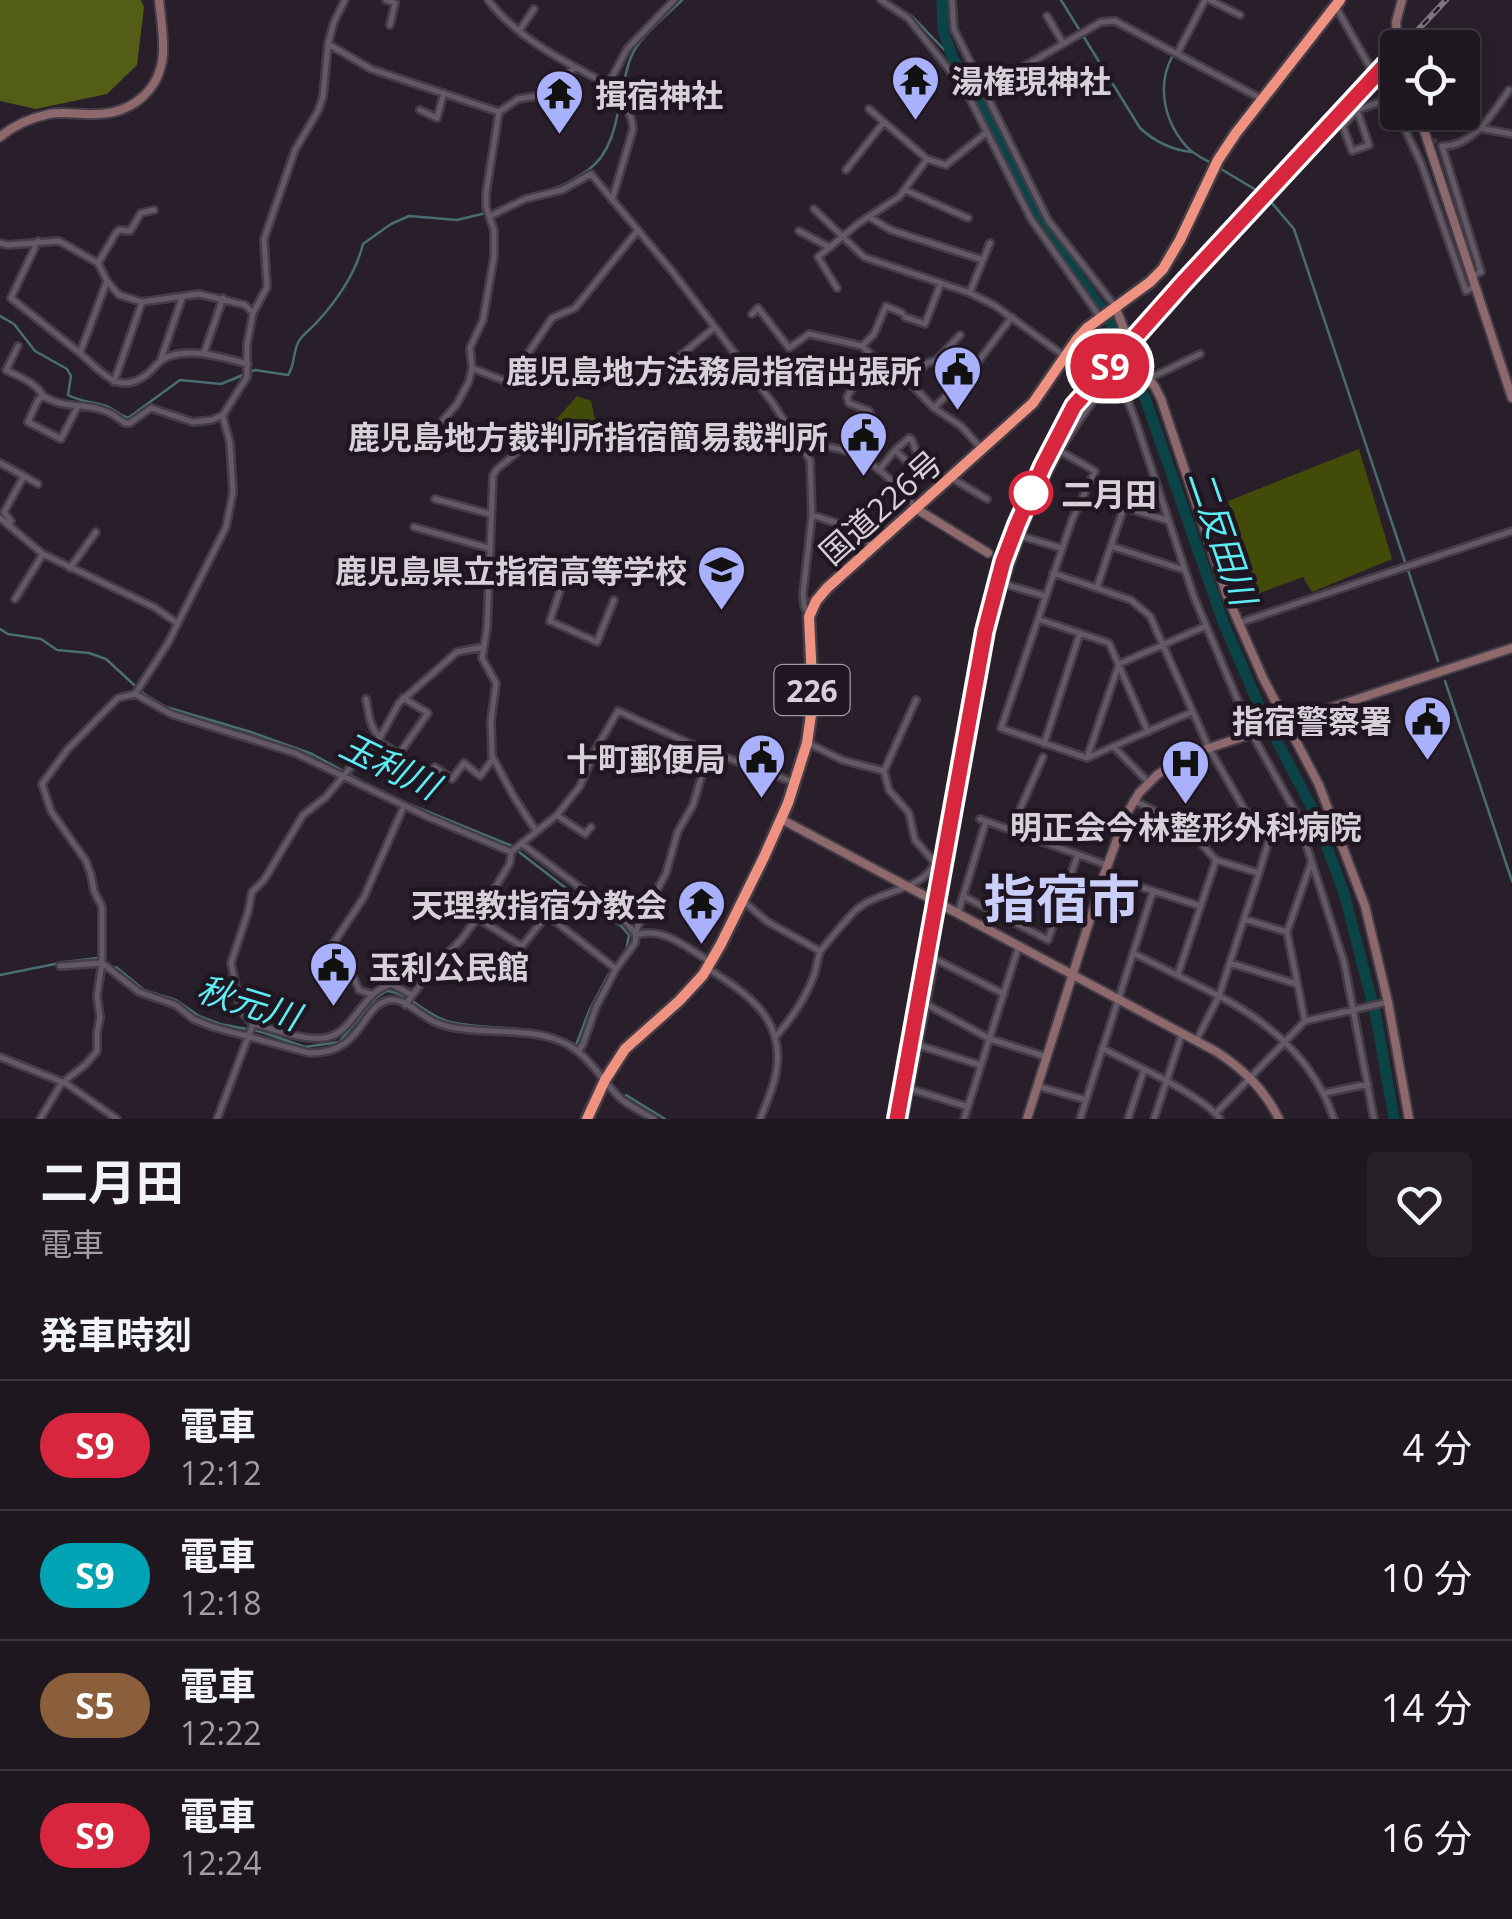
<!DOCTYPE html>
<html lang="ja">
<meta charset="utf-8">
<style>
body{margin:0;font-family:"Open Sans","Noto Sans JP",sans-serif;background:#272029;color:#f1f3f6;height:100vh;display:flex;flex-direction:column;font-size:38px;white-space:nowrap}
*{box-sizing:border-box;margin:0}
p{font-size:32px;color:#a19fa5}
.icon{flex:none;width:55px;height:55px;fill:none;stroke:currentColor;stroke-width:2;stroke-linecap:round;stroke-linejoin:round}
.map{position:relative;height:1119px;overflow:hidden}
.sheet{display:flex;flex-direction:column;background:#1f1720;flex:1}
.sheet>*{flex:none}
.badge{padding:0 20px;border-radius:32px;font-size:35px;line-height:65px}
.fabs{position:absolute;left:1380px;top:30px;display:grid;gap:20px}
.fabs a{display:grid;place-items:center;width:100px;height:100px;border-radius:10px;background:#1f1720;box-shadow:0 5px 15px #0003,0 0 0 2px #3c363e;font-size:50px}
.map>.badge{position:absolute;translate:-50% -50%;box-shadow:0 0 0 5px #fff}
h2{padding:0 40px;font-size:38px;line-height:90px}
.round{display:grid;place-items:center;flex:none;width:105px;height:105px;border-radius:10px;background:#272029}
.summary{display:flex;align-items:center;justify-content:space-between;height:170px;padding:0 40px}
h1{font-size:48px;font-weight:700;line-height:75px}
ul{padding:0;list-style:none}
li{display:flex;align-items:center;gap:30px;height:130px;padding:0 40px;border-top:2px solid #3c363e}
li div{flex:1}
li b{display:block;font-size:38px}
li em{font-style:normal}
li .badge{min-width:110px;font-weight:700;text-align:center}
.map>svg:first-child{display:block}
</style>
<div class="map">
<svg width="1512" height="1119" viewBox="0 0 1512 1119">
<rect width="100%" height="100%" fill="#291f2b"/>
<path fill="#434b09" d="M 577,396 L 591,401 L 599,436 L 583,454 L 555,421 Z
M 1359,449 L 1392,559 L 1312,592 L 1303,577 L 1257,594 L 1228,501 Z"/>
<path fill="#535d16" d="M 0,0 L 141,0 L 144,7 L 137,65 L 107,94 L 36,109 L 0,101 Z"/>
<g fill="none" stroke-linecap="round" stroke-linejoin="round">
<path stroke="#486e72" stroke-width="2.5" d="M 887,0 L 913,17 L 953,59
M 1061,0 L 1140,128 C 1155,142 1172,150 1192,152
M 1177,48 L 1202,0
M 1172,57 C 1156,87 1165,124 1188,148 C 1194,154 1202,158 1209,162
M 1221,169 L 1266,196 L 1294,229 L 1405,562
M 524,197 C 532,194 539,193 547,191 C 560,188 576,178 588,170 C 622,146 617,92 631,57 C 640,36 665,17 682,0
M 0,316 L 14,324 L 35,351 L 67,369 L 71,376 L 68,395 C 79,401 91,402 103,405 C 113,408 119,415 128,418 L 180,380 L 221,384 L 255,370 L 288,375 C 296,364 292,348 301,338 C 306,332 313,327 318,321 C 338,299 356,272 363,244 L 391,224 L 409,216 L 457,220 L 494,211 L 513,202
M 1408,570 L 1438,661
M 0,629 L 8,634 L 41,639 L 57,650 L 89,653 L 106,659 L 144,694 L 166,707 L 251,732 L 312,754 L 378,790
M 1445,681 L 1512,881
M 399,800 L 510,845 L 580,899 L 621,926 L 629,935 L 626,951 L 608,975 L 590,1009 L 576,1045
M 116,967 L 144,990 L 176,1000 L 199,1016 L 220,1024 L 262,1032 L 305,1047 L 339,1042 L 376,998 L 386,991 C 409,992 426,1016 450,1022 C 495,1032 530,1022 575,1045
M 0,975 L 65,962 L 98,958
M 626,1095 L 665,1119"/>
<path stroke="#0a4447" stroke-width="11" d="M 942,0 L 943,30 L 953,59 L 976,93 L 1040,223 L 1110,321 L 1125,362 L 1145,398 L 1223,622 L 1261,710 L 1314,812 L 1344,893 L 1376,1017 L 1394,1119"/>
<path stroke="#433a45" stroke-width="5" stroke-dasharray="5 2.5" stroke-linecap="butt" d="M 1407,124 L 1440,144"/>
<defs>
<path id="street" d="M 386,0 L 395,3 L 390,25
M 488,0 C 518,39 565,62 607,84
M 881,0 L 908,18 L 966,91 L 1031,219 L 1100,317
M 952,0 L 954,29 L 1048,220 L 1115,306
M 1210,0 L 1240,15
M 1337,9 L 1399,118 L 1407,124
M 1047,16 L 1063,43
M 519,31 L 534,9
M 328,44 L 371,69 L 499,112
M 1177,54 L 1205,0
M 985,89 L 1101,22 L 1115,21 L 1260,98
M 1462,103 L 1478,130
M 869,109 L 927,159
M 420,110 L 437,118 L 444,93
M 1357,110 L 1369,145 L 1352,151 L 1343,126 L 1357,110 L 1389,99
M 1399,117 L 1421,163 L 1466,291 L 1474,287
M 1479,128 L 1512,134
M 1442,146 L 1481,272 L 1472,276
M 1442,146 C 1473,147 1493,113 1509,90
M 846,170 L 884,122
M 905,190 L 968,218
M 612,200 L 633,129 C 632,110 620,98 608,85 L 627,49 L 674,0
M 814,209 L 864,257 L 970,293 L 994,305 L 1063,355
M 490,216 L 525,199 L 562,190 L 591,174 L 672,271 L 772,402 L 810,460 L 812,515 L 803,594 L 804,605 L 808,615
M 869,217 L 891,230 L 983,260 L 970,292
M 799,231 L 829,247
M 38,241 L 11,298 L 80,353
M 0,243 L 8,245 L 59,241 L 98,263 L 107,281 L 119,295 L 142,302 L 199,294 L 245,305 L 253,313
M 983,260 L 990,243
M 98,263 L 116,233 L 119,230 L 130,231 L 141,213 L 154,210
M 107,281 L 80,353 C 101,371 118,396 146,375 C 155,368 159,359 170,356 C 196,348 223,358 248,364
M 837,288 L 818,257 L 859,223 L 899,197 L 927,159 L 946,165 L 987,132
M 752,314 L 758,308 L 789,348 L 809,334 L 862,346 L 879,362 L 909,382 L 934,408 L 961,426 L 980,447
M 905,317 L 925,324 L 941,283
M 18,346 L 6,370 C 19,377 36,382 43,396
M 862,346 L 874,334 L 886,306 L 902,313
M 204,353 L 223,298
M 161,359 L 182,298
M 472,368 L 513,384 L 523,361 L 552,318 L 575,308 L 638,230
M 653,378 L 715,327
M 1148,379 L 1200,354
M 114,382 L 142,302
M 909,382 L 927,363 L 937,360 L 960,335
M 78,406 L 61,439 L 28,422 L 38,400 L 43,396 C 66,410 88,402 110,413 C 116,416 120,420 125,423 L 130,423 L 151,408 L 193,422 L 212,420 L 223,415 L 247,377 L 247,344 L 253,313 L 267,287 L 264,239 L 295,150 L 318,111 L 323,97 L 328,44 L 334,22 L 345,0
M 934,408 L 971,371 L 1012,317
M 443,420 L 457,404 L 469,381 L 472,368 L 470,348 L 483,320 L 494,257 L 494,230 L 486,207 L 486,193 L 499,112 L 518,99 L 549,94 L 575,67
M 804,448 C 851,439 887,472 914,506
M 895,450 L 909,438 L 912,440 L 917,454 L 914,468
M 1060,451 L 1095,471 L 1072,520 L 1001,728 L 1087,758 L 1192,712
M 856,454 L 871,415 L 869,411 L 849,403 L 847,397 L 864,368
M 0,463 L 24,476 L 4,512 L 11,521 L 9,526
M 879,470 L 895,450 L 914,468 L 947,480
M 24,476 L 38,484
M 953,479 L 987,499
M 435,499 L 490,514
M 812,515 L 855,529 L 872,547
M 0,518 L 43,554 L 154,607 L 177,623
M 414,527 L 488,548
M 1021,536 L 1061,548
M 1111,546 L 1184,570
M 489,566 L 552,579 L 562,584 L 550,621 L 597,642 L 614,600
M 70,568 L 96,532
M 1053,573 L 1131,600 L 1150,616 L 1209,748 L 1247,814 L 1274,823 L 1296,813
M 558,583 L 567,574 L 589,563
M 1097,587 L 1124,507 L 1169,521
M 1045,596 L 1004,584 C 1017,547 1029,510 1047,475 C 1064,440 1087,409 1110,378 L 1116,375 L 1119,378 L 1136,422 L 1194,597 L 1252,734 L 1296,813 L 1344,962 L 1374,1119
M 15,599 L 43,554
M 1038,619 L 1109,643 L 1148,732
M 1239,623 L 1512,531
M 135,694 L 168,643 L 226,527 L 233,492 L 230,443 L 223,417
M 366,699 C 369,713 369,726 379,736
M 378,741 L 399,754 L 428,713 L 403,698
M 810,744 L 842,760 L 884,771
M 1044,744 L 1080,633
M 1113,746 L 1149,783
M 1087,758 L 1119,664 L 1206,626
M 435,767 L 452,779 L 464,763 L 480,776 L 493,759
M 1133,800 L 1186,827 L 1216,860 L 1178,974
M 558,816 L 585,834 L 591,827
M 980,819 L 1107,865
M 1011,830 L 1043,757
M 536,831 L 514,797 L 492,756 L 491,720 L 496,683 L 482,658 L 487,628 L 493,475 L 497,469 L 552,424
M 522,844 L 626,922 L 636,935
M 1216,860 L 1259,873 L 1274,823
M 1259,873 L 1219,996 C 1271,1023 1315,1062 1334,1119
M 1104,875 L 1200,906
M 963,896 L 1048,940 L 1078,854
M 743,901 L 768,922 L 820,951
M 958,913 L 986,821
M 477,918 L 522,946 L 547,915 L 616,969
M 1244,919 L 1287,932
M 636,935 C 663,926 687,948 709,961
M 1133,953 L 1219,996 L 1196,1041
M 1230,963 L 1297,984
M 60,966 L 102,963 L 139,992 L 176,1005 L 193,1019 L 213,1027 L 309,1053 C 364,1054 360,1006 389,1000 C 405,997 423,1018 437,1023 C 474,1037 522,1025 560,1041 C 588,1052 600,1079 621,1099 C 631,1107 644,1113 654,1119
M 707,968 C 748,994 786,1019 776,1073 C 773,1089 766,1104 760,1119
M 371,994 L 359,990 L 354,978 L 323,959 L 364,897 L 404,806
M 926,1004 L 990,1039 L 1047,1057
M 405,1005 L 432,969 L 461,940 L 477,918 L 510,863 L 511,852 L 557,815 L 580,786 L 596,749 L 618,711 L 700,748 L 793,782
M 1305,1021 L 1287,932 L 1311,863
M 253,1024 C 273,1029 305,1041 324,1038 C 354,1034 360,993 391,984 L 412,995
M 777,1035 C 792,1018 806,997 814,975 C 817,968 817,959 820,952 C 824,946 850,915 856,910 C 878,890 921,892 935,863 L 915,840 L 909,813 L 889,790 L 884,771 L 916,700
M 918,1045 L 980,1065
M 1102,1048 C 1132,1064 1203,1095 1220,1119
M 578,1051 L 583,1044 L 596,1007 L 616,969 L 635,943 L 637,928 L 666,873 L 678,831 L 693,805 L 709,751
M 0,1057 L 67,1084 L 117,1119
M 1037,1086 L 1086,1100
M 911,1089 L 968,1107
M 1325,1093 L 1368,1084
M 1216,1113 L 1305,1021 L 1388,1002
M 40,1119 L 61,1084 L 86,1064 L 97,1051 L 97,1033 L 100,1017 L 97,996 L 102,963 L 102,907 L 94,891 L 91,875 L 86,861 L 51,811 L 42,784 L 67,750 L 106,710 L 118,698 L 135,694 L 171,714 L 295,753 L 428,817 L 511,852
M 217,1119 L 253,1024 L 241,1011 L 231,963 L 248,912 L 252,892 L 264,880 L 303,815 L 326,797 L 350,768 L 378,741 L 399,703 L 457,652 L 483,647
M 904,1119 L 935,959 L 1004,994
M 964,1119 L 1019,945
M 1080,1119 L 1153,891
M 1128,1119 L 1144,1070
M 1154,1119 L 1182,1034"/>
<path id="secondary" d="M 1398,48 L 1396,22 L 1402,0
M 1418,112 L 1512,398
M 0,137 C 14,125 31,118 49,114 C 64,111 80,115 95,114 C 131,114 160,91 163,54 C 164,36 161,18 159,0
M 1115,306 L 1137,363 L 1155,387 L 1161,399 L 1227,596 L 1263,678 L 1319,785 L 1365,906 L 1388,1002 L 1409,1119
M 915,508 L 988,553
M 781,819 L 1217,1052 C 1244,1070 1265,1090 1279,1119
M 1027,1119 L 1104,875 L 1126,815 L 1139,793 L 1157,775 L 1172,765 L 1209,748 L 1512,648"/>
<path id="highway" d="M 587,1119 L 605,1080 L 625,1049 L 679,1001 L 703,975 L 721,944 L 764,857 L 788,803 L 807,743 L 813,701 L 809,617 L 816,601 L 827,588 L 1033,403 L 1077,339 L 1087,328 L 1150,282 L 1163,269 L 1180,240 L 1218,160 L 1236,133 L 1340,0"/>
</defs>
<use href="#street" stroke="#443d47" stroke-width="10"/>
<use href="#secondary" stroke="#443d47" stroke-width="12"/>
<use href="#highway" stroke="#443d47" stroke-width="15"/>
<use href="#street" stroke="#635866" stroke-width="5"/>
<use href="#secondary" stroke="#8d696e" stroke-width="8"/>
<use href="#highway" stroke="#f09281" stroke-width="10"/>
<defs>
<path id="rail" d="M 1401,48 L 1446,0
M 897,1119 L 985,631 L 1003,562 L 1017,525 L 1043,467 L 1075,406 L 1184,281 L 1398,51"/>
</defs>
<use href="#rail" stroke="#7d757f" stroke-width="6"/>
<use href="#rail" stroke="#1f1622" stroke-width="2.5" stroke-dasharray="8" stroke-linecap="butt"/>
</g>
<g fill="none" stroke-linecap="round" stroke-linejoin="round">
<defs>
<path id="line" d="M 897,1119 L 985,631 L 1003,562 L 1017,525 L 1043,466 L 1074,406 L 1184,282 L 1398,51"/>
</defs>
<use href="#line" stroke="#fff" stroke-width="22"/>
<use href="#line" stroke="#d7263d" stroke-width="15"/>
</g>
<defs>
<symbol id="temple-pin" viewBox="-11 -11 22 30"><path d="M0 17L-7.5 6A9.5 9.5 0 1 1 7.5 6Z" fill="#a9b0fc" stroke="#1f1622"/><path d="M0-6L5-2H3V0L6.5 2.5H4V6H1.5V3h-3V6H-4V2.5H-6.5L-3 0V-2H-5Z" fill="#111"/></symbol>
<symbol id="civic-pin" viewBox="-11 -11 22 30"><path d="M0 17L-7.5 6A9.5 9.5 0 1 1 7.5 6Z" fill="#a9b0fc" stroke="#1f1622"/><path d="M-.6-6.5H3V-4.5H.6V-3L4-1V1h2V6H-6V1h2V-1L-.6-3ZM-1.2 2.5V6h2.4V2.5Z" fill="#111"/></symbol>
<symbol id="school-pin" viewBox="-11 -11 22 30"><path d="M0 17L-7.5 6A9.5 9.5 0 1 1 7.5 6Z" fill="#a9b0fc" stroke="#1f1622"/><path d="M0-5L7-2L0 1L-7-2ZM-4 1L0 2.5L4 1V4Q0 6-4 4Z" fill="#111"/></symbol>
<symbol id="hospital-pin" viewBox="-11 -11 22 30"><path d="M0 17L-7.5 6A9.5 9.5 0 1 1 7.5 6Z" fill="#a9b0fc" stroke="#1f1622"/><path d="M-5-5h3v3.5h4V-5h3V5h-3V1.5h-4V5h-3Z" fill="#111"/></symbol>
</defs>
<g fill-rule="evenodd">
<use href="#temple-pin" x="888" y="52" width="55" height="75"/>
<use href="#temple-pin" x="532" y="66" width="55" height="75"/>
<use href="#civic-pin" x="930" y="342" width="55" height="75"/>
<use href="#civic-pin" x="836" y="408" width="55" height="75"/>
<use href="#school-pin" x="694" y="542" width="55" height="75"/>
<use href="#civic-pin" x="1400" y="692" width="55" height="75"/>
<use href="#civic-pin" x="734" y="730" width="55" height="75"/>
<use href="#hospital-pin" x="1158" y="736" width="55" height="75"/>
<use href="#temple-pin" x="674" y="876" width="55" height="75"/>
<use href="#civic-pin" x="306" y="938" width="55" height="75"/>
</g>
<circle fill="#fff" stroke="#d7263d" stroke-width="5" cx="1031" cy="493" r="20"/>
<g text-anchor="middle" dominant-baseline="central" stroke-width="9" stroke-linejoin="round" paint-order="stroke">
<rect fill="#1f1622" stroke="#a098a1" stroke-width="2.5" x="774.5" y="665" width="75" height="50" rx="8"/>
<g font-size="30" font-weight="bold" fill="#d7d0d8">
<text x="812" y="690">226</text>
</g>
<g font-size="32" font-weight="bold" fill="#d7d0d8" stroke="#1f1622" text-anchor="end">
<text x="951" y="80" text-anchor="start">湯権現神社</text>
<text x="595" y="94" text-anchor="start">揖宿神社</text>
<text x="922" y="370">鹿児島地方法務局指宿出張所</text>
<text x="828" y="436">鹿児島地方裁判所指宿簡易裁判所</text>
<text x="687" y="570">鹿児島県立指宿高等学校</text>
<text x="1392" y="720">指宿警察署</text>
<text x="726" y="758">十町郵便局</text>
<text x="1186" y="826" text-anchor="middle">明正会今林整形外科病院</text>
<text x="667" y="904">天理教指宿分教会</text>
<text x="369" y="966" text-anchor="start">玉利公民館</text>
</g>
<g font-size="32" font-weight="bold" fill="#d7d0d8" stroke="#1f1622" text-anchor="start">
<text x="1061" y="493">二月田</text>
</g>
<g font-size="32" fill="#d7d0d8" stroke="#1f1622">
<text transform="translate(880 507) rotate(-42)">国道226号</text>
</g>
<g font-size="35" font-style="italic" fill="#5cedf4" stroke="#1f1622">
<text transform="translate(1223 537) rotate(71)">二反田川</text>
<text transform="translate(390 765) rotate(26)">玉利川</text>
<text transform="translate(249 1002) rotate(17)">秋元川</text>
</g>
<g font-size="52" font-weight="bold" fill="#cacffa" stroke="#1f1622">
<text x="1062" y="897">指宿市</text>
</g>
</g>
</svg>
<div class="fabs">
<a><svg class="icon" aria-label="locate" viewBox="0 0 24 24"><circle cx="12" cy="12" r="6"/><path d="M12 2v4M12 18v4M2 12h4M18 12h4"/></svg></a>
</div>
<b class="badge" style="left:1110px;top:366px;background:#d7263d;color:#fff">S9</b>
</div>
<section class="sheet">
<div class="summary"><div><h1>二月田</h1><p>電車</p></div><a class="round"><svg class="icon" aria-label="heart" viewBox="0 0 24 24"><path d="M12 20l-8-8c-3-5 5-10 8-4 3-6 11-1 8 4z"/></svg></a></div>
<h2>発車時刻</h2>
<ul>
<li><span class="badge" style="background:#d7263d;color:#fff">S9</span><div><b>電車</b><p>12:12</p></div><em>4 分</em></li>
<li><span class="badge" style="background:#00a3b4;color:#fff">S9</span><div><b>電車</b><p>12:18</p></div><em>10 分</em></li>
<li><span class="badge" style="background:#8b5e3c;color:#fff">S5</span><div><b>電車</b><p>12:22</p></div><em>14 分</em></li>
<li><span class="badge" style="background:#d7263d;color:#fff">S9</span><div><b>電車</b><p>12:24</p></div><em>16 分</em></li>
</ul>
</section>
